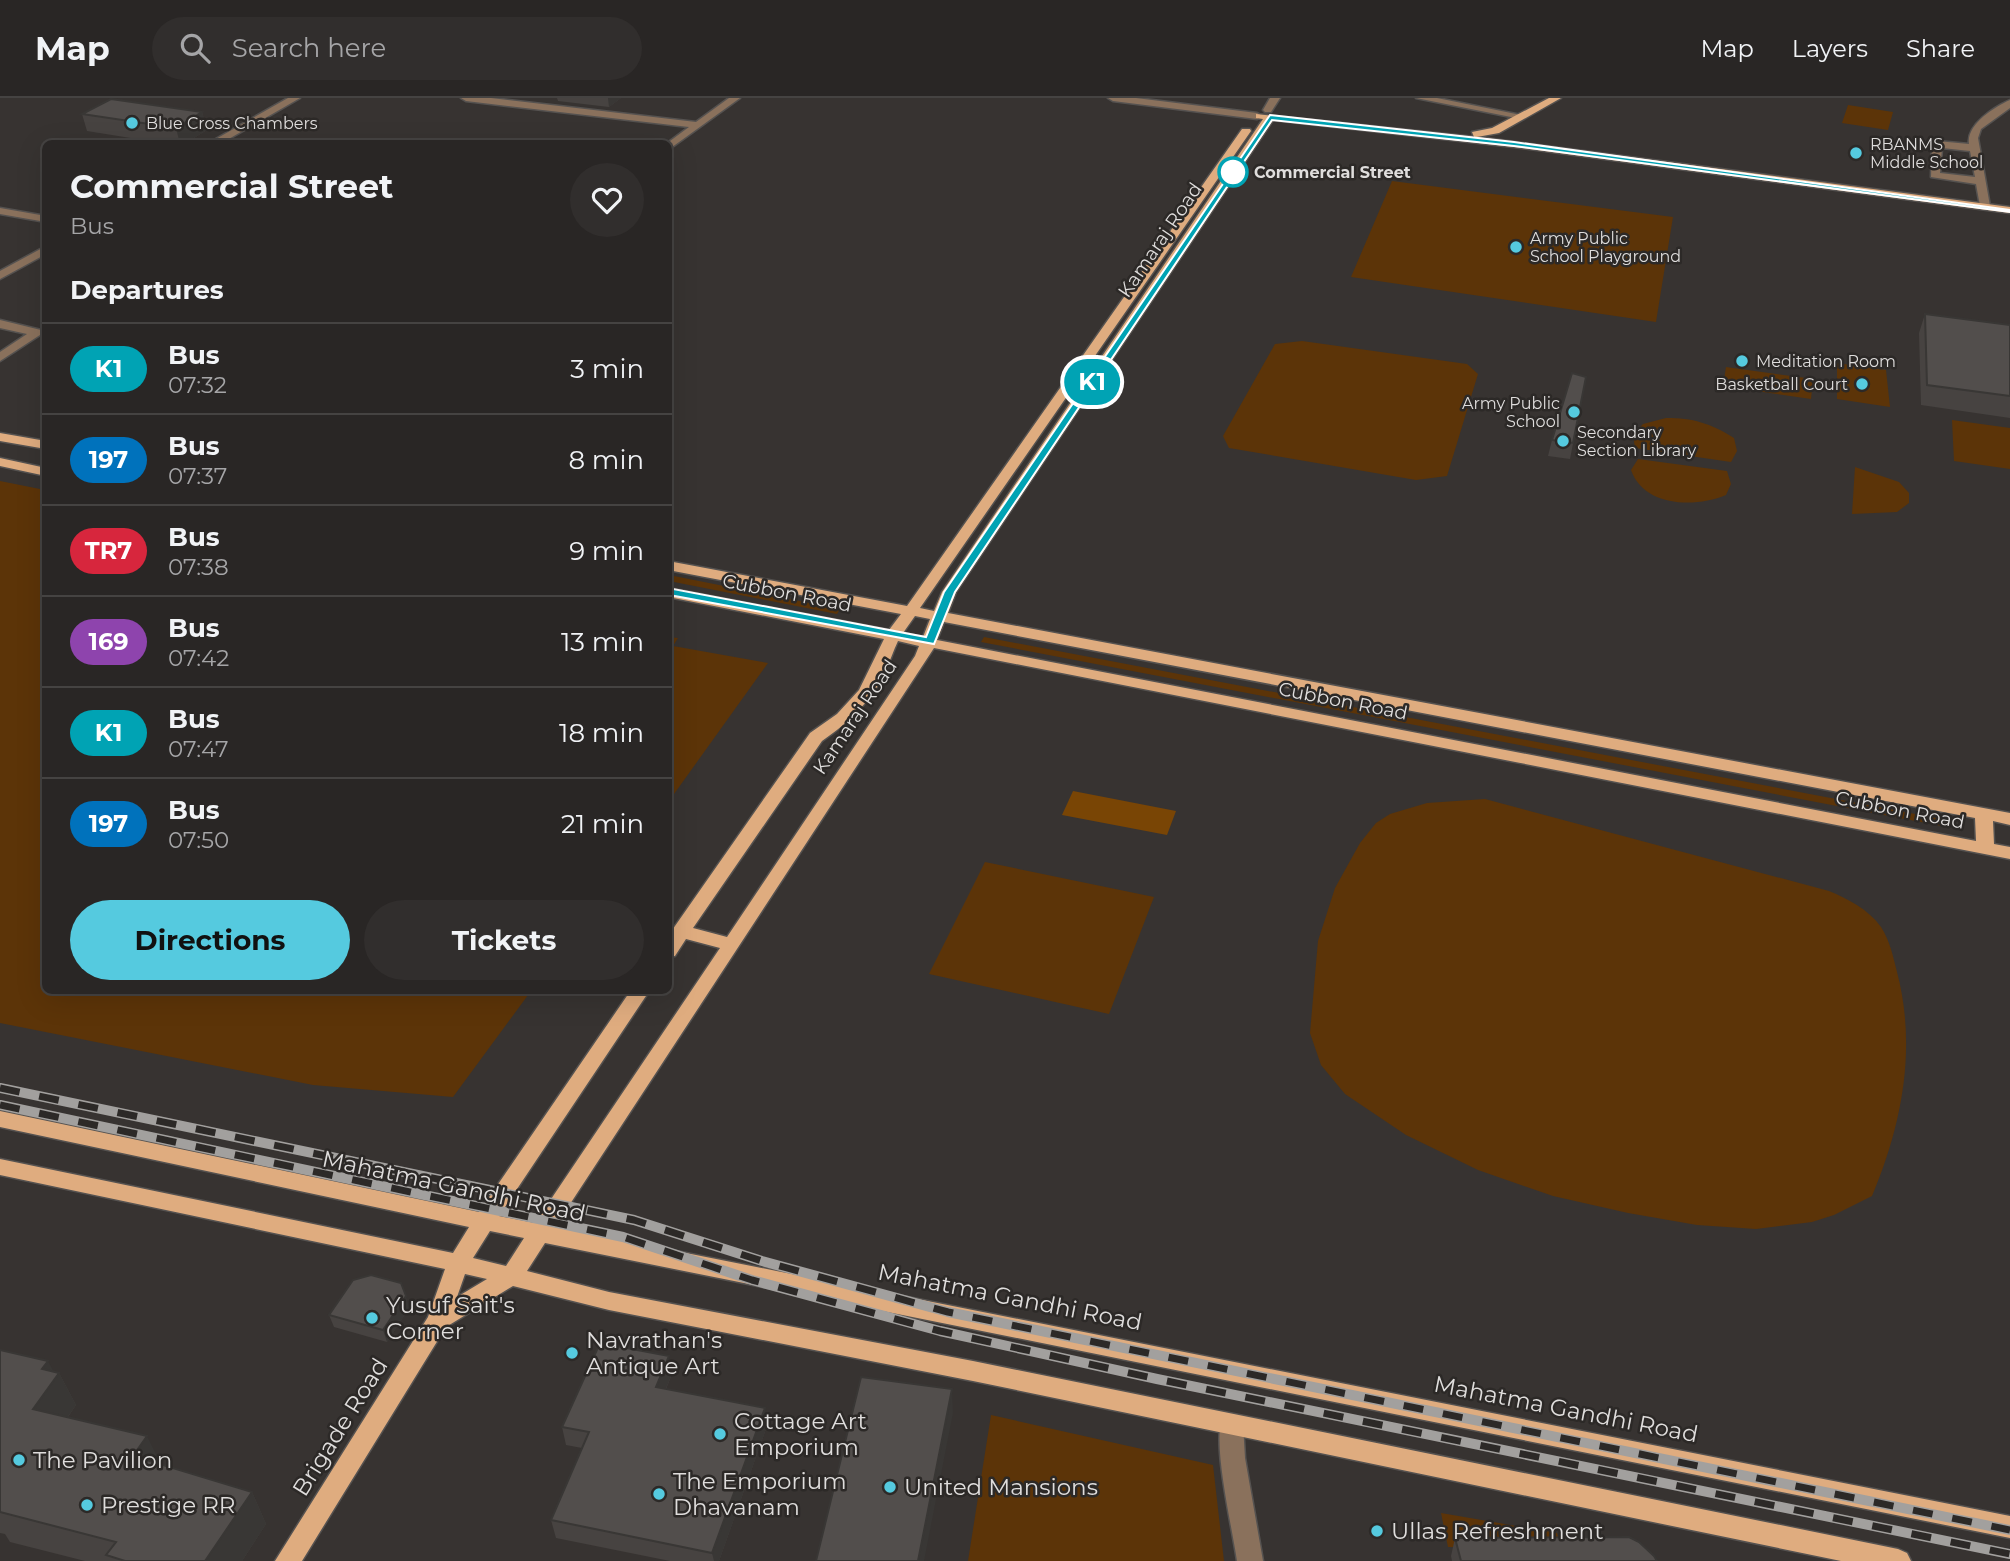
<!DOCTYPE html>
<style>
body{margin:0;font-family:Montserrat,sans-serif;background:#312e2d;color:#f1f3f6;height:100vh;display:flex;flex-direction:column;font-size:26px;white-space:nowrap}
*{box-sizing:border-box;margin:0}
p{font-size:23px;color:#a5a5a7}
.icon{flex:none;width:38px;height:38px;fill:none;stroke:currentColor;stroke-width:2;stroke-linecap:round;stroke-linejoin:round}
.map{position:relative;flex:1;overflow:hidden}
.sheet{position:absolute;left:42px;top:42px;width:630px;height:854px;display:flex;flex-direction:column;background:#292625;border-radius:10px;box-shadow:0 7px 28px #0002,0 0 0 2px #454342}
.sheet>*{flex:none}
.badge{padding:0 14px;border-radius:23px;font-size:24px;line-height:46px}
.map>.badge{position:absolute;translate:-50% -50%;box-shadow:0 0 0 4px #fff}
h2{padding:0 28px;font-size:26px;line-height:63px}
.round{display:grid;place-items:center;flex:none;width:74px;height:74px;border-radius:37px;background:#312e2d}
.summary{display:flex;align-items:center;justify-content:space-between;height:119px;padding:0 28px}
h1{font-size:33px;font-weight:700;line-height:52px}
.cta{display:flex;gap:14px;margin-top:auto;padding:14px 28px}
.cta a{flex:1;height:80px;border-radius:42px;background:#55cadf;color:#111;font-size:28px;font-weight:700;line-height:80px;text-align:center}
.cta a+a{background:#312e2d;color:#f1f3f6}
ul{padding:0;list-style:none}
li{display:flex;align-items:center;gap:21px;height:91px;padding:0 28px;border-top:2px solid #454342}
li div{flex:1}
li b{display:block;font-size:26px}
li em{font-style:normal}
li .badge{min-width:77px;font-weight:700;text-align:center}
header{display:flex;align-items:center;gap:42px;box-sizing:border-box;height:98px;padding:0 35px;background:#292625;border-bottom:2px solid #454342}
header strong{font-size:33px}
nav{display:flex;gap:38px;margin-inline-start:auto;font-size:24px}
.search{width:490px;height:63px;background:#312e2d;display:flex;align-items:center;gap:18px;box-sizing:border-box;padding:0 24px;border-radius:38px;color:#a5a5a7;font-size:26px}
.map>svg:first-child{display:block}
</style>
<header>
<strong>Map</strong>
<div class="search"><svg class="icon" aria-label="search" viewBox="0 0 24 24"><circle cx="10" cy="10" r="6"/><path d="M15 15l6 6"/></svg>Search here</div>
<nav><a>Map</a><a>Layers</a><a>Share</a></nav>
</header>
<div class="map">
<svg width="2010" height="1463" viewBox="0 0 2010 1463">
<rect width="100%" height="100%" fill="#373331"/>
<path fill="#5c3408" d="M 1848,7 L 1893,14 L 1888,32 L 1842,25 Z
M 1392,83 L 1673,119 L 1656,224 L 1351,179 Z
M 1302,243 L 1467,266 L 1478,276 L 1447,378 L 1416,382 L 1229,350 L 1223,338 L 1275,246 Z
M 1837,265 L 1886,272 L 1890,309 L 1837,301 Z
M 1726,269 L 1813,281 L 1811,301 L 1723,288 Z
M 1666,320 C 1693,320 1710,325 1734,340 L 1737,353 L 1731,364 L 1635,350 L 1633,337 L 1643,326 Z
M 1952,322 L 2010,330 L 2010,371 L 1954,363 Z
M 1638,361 L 1727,373 L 1731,386 L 1726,397 C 1695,410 1644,409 1631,372 Z
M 1855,369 L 1899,384 L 1909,395 L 1909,405 L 1897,414 L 1852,416 Z
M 0,383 L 45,392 L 46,892 L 531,893 L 453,999 L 313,987 L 0,925 Z
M 669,477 L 840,511 L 837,516 L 669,483 Z
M 669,539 L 678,540 L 673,548 L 768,565 L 669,703 Z
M 984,539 L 1947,722 L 1947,729 L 981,544 Z
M 1485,701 L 1829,793 C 1848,801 1868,811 1881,829 C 1890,843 1893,858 1897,874 C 1917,950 1902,1027 1872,1098 L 1834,1117 L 1812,1124 L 1756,1131 L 1697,1127 L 1628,1115 L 1553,1098 L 1478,1072 L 1406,1037 L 1345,996 L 1321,967 L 1310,935 L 1318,843 L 1335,790 L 1360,745 L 1376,725 L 1390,716 L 1427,705 Z
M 985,764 L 1154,799 L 1109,916 L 929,876 Z
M 991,1317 L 1213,1367 L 1224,1463 L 968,1463 Z
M 1441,1415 L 1557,1435 L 1562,1451 L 1448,1449 Z"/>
<path fill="#794505" d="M 1073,693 L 1176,713 L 1167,737 L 1062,717 Z"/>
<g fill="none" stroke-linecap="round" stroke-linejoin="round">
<defs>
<path id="minor" d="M 288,0 L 300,0 L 220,46 L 207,46 Z
M 461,0 L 491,0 L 696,24 L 729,0 L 740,0 L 668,52 L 668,46 L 666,46 L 689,29 L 466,3 Z
M 1108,0 L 1136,0 L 1257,15 L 1262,18 L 1257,21 L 1113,3 Z
M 1270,0 L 1280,0 L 1271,14 L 1265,14 L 1263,12 Z
M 1416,0 L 1437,0 L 1526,18 L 1521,21 Z
M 2010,2 L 2010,10 L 1981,31 L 1978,40 L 1990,108 L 1985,111 L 1980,108 L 1976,86 L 1931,79 L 1932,46 L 1937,43 L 1969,46 C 1966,27 1994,9 2010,2 ZM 1942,50 L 1970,53 L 1975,79 L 1940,75 Z
M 0,110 L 46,118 L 46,124 L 0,116 Z
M 46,148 L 46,156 L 0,181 L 0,173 Z
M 0,222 L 41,232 L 43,235 L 0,263 L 0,254 L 27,236 L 0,230 Z
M 1231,1316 L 1239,1319 L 1243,1326 L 1245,1360 L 1263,1463 L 1237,1463 C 1233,1433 1211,1342 1223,1319 Z"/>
<path id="major" d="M 1549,0 L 1561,0 L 1499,35 L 1477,39 L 2010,109 L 2010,115 L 1514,49 L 1273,22 L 956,494 L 948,515 L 2010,715 L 2010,727 L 1993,723 L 1994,746 L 2010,749 L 2010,761 L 934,550 L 555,1129 L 2010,1418 L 2010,1440 L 545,1145 L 527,1173 L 609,1194 L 973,1263 L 1898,1451 L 1907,1455 L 1911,1463 L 1841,1463 L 973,1283 L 609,1212 L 513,1188 L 446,1229 L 302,1463 L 275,1463 L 428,1219 L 445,1171 L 0,1077 L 0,1061 L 453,1155 L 469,1129 L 0,1029 L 0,1013 L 479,1114 L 631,892 L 650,892 L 499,1118 L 535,1125 L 720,850 L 686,841 L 675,858 L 668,859 L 668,838 L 810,635 L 837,616 L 859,592 L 884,541 L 668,499 L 668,490 L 889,532 L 901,516 L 668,472 L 668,463 L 907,508 L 1242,31 L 1250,31 L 1251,33 L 920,510 L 934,513 L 942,494 L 1263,21 L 1256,20 L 1256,16 L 1474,39 L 1472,34 L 1492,30 ZM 915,518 L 930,521 L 923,539 L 903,535 ZM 944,524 L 1975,720 L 1976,743 L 937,542 ZM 898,543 L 919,548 L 915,558 L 727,839 L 693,830 L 822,643 C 848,625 872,603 885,574 C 890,564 893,553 898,543 ZM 490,1133 L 524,1140 L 506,1168 L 473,1160 ZM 465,1176 L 487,1181 L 457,1199 Z
M 0,335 L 46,343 L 46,351 L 0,343 Z
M 0,360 L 46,370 L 46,378 L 0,368 Z"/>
</defs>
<use href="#minor" stroke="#555250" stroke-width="3"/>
<use href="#major" stroke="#555250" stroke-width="3"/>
<use href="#minor" fill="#8a715c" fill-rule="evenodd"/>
<use href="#major" fill="#dfac7f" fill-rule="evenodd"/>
<defs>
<path id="rail" d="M 0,990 L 634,1122 L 762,1163 L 948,1214 L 2010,1432
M 0,1007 L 623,1139 L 752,1182 L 940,1233 L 1157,1281 L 2010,1456"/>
</defs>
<use href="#rail" stroke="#a2a09e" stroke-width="10"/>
<use href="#rail" stroke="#2c2927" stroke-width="7" stroke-dasharray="20" stroke-linecap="butt"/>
</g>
<path fill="#474341" d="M 557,0 L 621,0 L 609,9 L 558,3 Z
M 202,14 L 207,32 L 184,46 L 168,46 L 87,33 L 82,16 Z
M 1925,216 L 2010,227 L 2010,320 L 1921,307 L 1919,235 Z
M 1586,279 L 1570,361 L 1548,358 L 1552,342 Z
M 409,1210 L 387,1244 L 334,1229 L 329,1217 Z
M 0,1252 L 59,1275 L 76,1307 L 68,1319 L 161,1366 L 252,1394 L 266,1426 L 242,1463 L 85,1463 L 10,1444 L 5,1436 L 0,1435 Z
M 672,1276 L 666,1291 L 767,1328 L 719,1463 L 670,1463 L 556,1440 L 551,1422 L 582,1350 L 566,1347 L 562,1329 Z
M 1455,1440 L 1657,1463 L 1452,1463 L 1451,1458 Z"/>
<path fill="#393735" d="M 608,0 L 621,0 L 609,9 Z
M 202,14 L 207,32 L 184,46 L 180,46 L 176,30 Z
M 406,1198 L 409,1210 L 387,1244 L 383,1232 Z
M 669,1258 L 672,1276 L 659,1307 L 656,1289 Z
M 48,1263 L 56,1278 L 59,1275 L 76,1307 L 51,1343 L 33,1311 L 42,1271 Z
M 952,1291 L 953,1315 L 924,1463 L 918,1463 Z
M 765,1310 L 767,1328 L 719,1463 L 714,1463 L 712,1455 Z
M 147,1338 L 163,1370 L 133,1358 Z
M 252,1394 L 266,1426 L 242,1463 L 205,1463 Z"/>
<path fill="#524e4c" stroke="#393735" stroke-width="2" d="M 111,1 L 202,14 L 176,30 L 82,16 Z
M 1925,216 L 2010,227 L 2010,298 L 1927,287 Z
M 1572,275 L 1586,279 L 1573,345 L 1552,342 Z
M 371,1177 L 401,1185 L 406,1198 L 383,1232 L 329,1217 L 353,1182 Z
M 600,1245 L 669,1258 L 656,1289 L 765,1310 L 712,1455 L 551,1422 L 589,1334 L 562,1329 Z
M 0,1252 L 48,1263 L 42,1271 L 59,1275 L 33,1311 L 147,1338 L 133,1358 L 252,1394 L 205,1463 L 125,1463 L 106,1457 L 116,1444 L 0,1414 Z
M 861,1279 L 952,1291 L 918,1463 L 816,1463 Z
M 1629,1439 L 1639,1444 L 1654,1458 L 1657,1463 L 1461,1463 L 1455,1440 Z"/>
<path fill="#00a3b4" stroke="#fff" stroke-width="2" d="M 1270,17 L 1514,44 L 2010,112 L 2010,114 L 1514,48 L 1272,22 L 955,494 L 934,546 L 664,496 L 663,494 L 668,490 L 926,539 L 944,494 Z"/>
<g fill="#55cadf" stroke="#2c2927" stroke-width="2.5">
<circle cx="132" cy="25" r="7"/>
<circle cx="1856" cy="55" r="7"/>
<circle cx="1516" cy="149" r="7"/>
<circle cx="1742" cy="263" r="7"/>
<circle cx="1862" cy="286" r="7"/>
<circle cx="1574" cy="314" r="7"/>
<circle cx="1563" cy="343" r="7"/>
<circle cx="372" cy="1220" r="7"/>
<circle cx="572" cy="1255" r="7"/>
<circle cx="720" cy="1336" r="7"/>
<circle cx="19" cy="1362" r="7"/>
<circle cx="890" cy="1389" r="7"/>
<circle cx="659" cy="1396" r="7"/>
<circle cx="87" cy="1407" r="7"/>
<circle cx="1377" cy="1433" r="7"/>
</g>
<circle fill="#fff" stroke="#00a3b4" stroke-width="3.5" cx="1233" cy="74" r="14"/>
<g text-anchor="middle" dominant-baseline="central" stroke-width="5" stroke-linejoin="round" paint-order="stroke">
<g font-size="16" fill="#dfdddc" stroke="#2c2927" text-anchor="start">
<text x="146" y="25">Blue Cross Chambers</text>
<text x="1870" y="46">RBANMS<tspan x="1870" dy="18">Middle School</tspan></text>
<text x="1530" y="140">Army Public<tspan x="1530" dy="18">School Playground</tspan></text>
<text x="1756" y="263">Meditation Room</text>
<text x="1848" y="286" text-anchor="end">Basketball Court</text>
<text x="1560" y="305" text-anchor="end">Army Public<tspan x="1560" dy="18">School</tspan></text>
<text x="1577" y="334">Secondary<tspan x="1577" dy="18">Section Library</tspan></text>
</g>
<g font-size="16" font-weight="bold" fill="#dfdddc" stroke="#2c2927" text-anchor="start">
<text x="1254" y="74">Commercial Street</text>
</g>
<g font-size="19" fill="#dfdddc" stroke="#2c2927">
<text transform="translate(1160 142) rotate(-56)">Kamaraj Road</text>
<text transform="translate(787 495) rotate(11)">Cubbon Road</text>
<text transform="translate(1343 603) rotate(11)">Cubbon Road</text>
<text transform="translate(855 619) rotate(-56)">Kamaraj Road</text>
<text transform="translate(1900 712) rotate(11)">Cubbon Road</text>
</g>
<g font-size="23" fill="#dfdddc" stroke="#2c2927">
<text transform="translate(454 1088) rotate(12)">Mahatma Gandhi Road</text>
<text transform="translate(1010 1199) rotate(11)">Mahatma Gandhi Road</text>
<text transform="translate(1566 1311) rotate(11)">Mahatma Gandhi Road</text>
<text transform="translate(340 1329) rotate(-58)">Brigade Road</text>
</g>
<g font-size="23" fill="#dfdddc" stroke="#2c2927" text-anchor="start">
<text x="386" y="1207">Yusuf Sait's<tspan x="386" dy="26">Corner</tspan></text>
<text x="586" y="1242">Navrathan's<tspan x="586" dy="26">Antique Art</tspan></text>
<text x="734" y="1323">Cottage Art<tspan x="734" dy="26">Emporium</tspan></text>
<text x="33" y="1362">The Pavilion</text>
<text x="673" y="1383">The Emporium<tspan x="673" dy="26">Dhavanam</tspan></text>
<text x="904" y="1389">United Mansions</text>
<text x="101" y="1407">Prestige RR</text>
<text x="1391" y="1433">Ullas Refreshment</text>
</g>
</g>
</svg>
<b class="badge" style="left:1092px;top:284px;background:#00a3b4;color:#fff">K1</b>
<section class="sheet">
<div class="summary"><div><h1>Commercial Street</h1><p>Bus</p></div><a class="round"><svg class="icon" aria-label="heart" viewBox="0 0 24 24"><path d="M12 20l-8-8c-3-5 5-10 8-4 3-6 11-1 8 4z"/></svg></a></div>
<h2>Departures</h2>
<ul>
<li><span class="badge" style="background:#00a3b4;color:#fff">K1</span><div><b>Bus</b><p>07:32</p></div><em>3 min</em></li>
<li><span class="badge" style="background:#0072bc;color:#fff">197</span><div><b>Bus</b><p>07:37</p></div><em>8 min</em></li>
<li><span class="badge" style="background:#d7263d;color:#fff">TR7</span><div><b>Bus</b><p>07:38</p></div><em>9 min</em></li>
<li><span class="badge" style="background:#8e44ad;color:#fff">169</span><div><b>Bus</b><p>07:42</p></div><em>13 min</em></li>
<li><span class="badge" style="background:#00a3b4;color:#fff">K1</span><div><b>Bus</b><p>07:47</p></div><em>18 min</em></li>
<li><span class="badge" style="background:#0072bc;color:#fff">197</span><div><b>Bus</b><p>07:50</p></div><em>21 min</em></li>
</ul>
<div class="cta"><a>Directions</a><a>Tickets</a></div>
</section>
</div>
